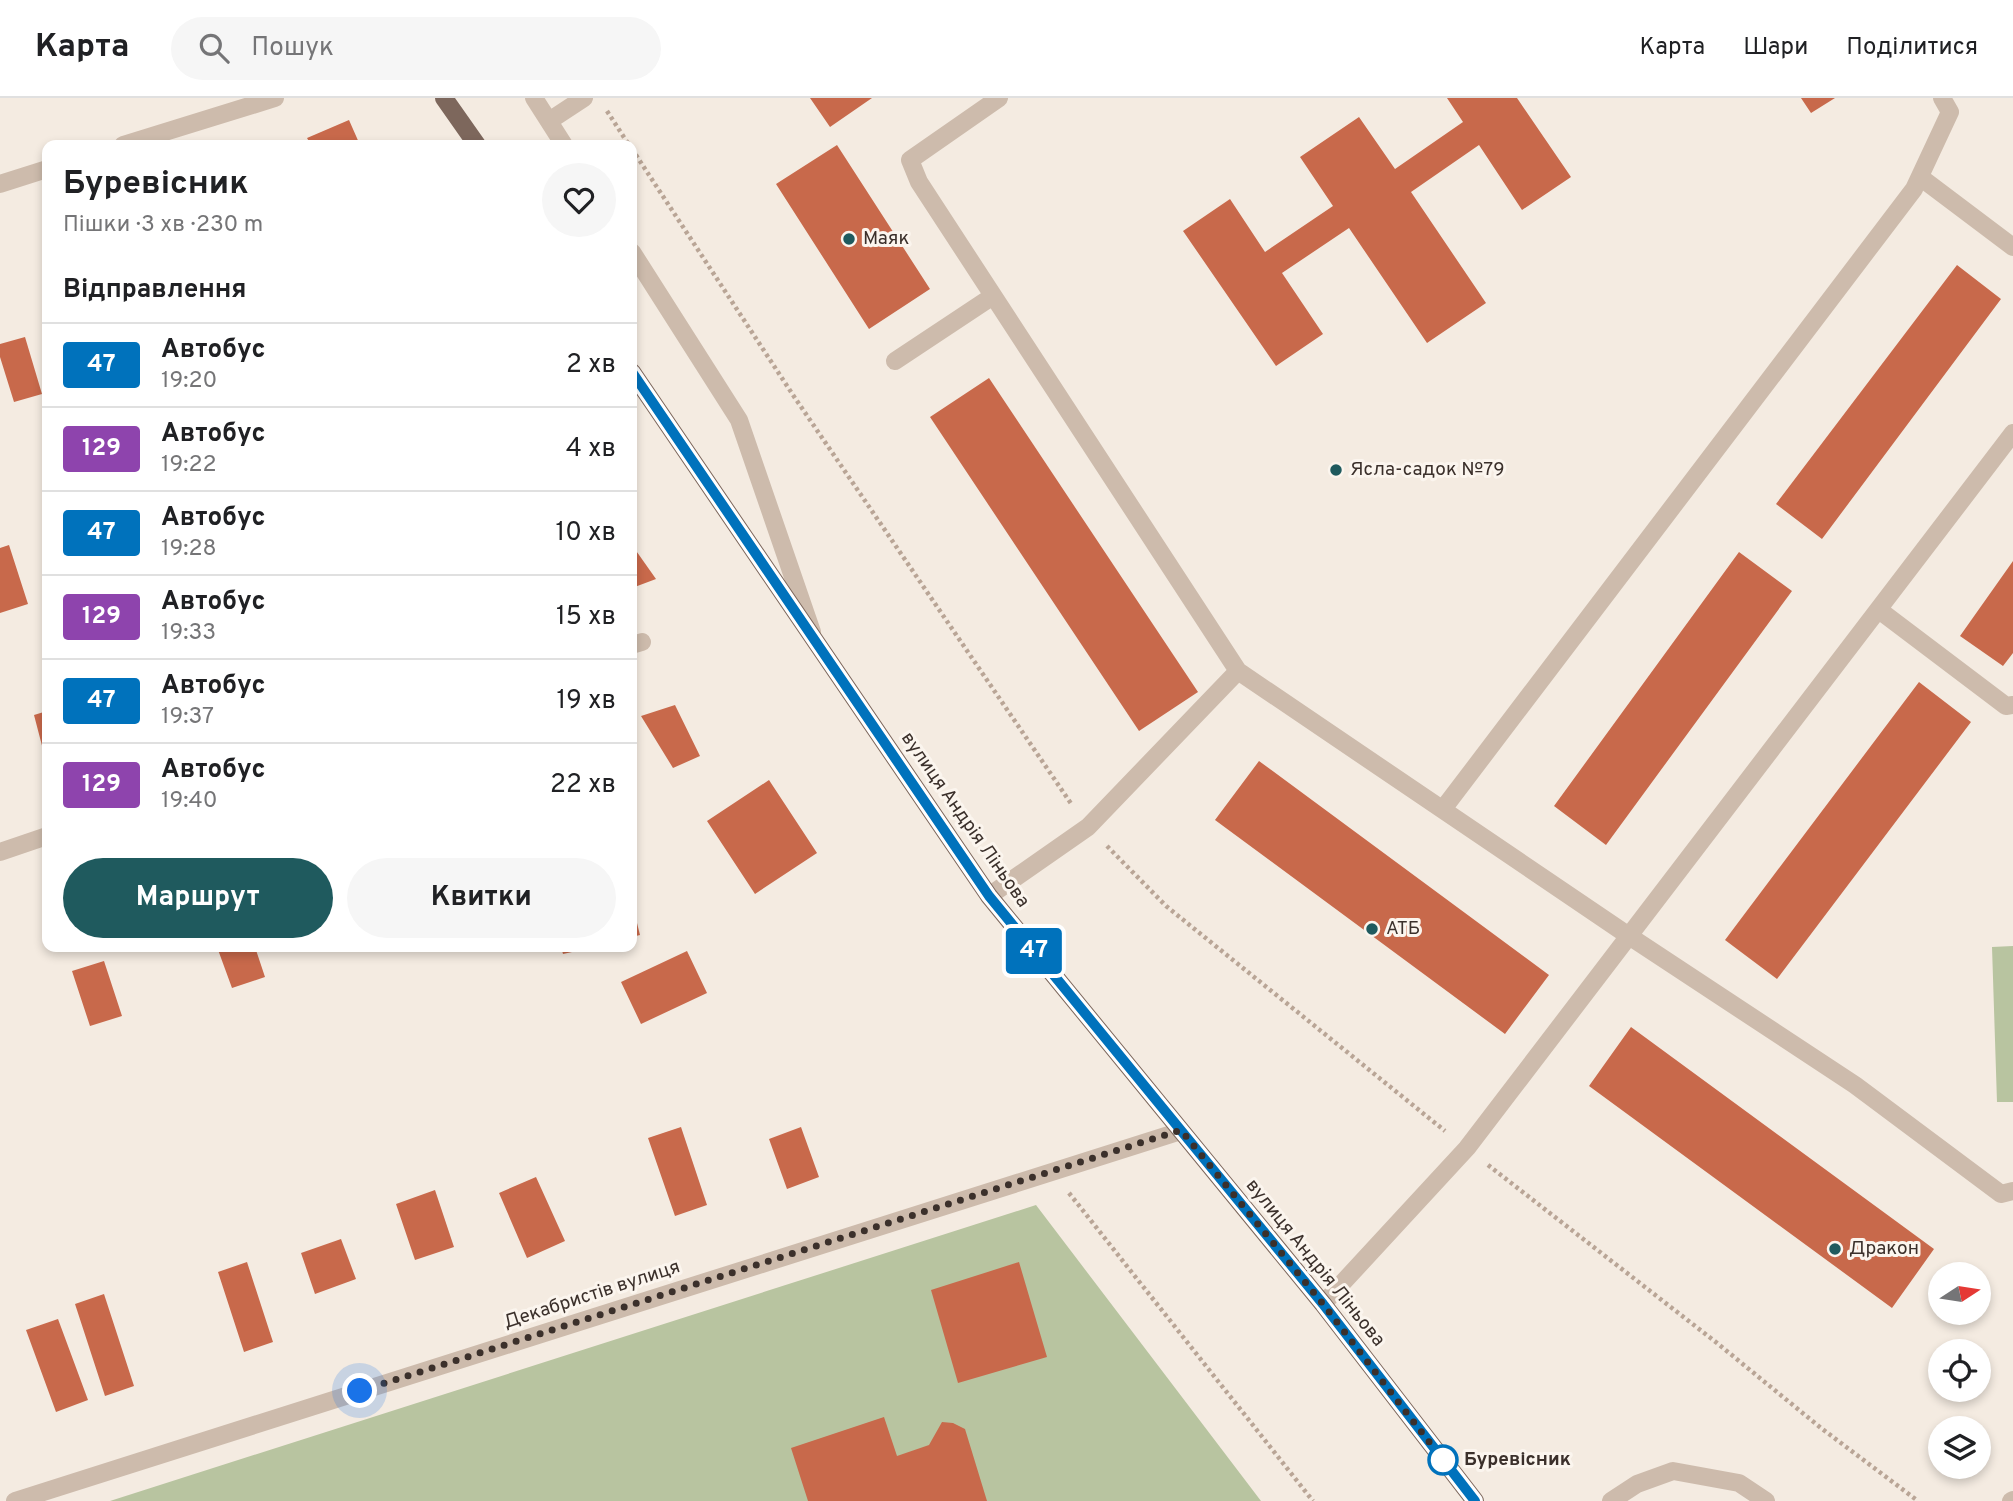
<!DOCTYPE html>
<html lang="uk">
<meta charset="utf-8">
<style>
body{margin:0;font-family:Overpass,sans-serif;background:#f6f6f6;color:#202124;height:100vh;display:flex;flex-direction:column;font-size:26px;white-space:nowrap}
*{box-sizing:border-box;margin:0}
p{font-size:23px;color:#757577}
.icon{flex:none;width:38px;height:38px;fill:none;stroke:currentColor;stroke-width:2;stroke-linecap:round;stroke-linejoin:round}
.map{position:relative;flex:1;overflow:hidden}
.sheet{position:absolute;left:42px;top:42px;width:595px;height:812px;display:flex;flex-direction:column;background:#fff;border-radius:14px;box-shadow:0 4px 10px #0003}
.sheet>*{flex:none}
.badge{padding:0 14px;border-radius:5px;font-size:24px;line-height:46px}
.needle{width:46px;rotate:78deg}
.tools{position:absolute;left:1928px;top:1164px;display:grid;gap:14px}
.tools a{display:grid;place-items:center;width:63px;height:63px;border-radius:50%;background:#fff;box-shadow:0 4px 10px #0003;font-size:35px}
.you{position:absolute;width:35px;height:35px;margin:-18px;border:5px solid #fff;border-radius:50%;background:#1a73e8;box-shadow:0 0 0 10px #1a73e833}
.map>.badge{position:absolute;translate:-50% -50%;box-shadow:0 0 0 4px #fff}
h2{padding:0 21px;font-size:26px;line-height:63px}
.round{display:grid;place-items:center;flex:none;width:74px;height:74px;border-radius:37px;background:#f6f6f6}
.head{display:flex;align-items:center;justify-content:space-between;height:119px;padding:0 21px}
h1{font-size:33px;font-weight:700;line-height:52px}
.cta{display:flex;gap:14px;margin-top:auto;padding:14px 21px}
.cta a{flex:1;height:80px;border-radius:42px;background:#1f5a5e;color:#fff;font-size:28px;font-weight:700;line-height:80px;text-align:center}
.cta a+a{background:#f6f6f6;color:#202124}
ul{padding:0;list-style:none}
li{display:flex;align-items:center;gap:21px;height:84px;padding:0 21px;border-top:2px solid #e0e0e0}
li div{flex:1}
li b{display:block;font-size:26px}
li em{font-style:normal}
li .badge{min-width:77px;font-weight:700;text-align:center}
header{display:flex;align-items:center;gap:42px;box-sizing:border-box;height:98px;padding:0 35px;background:#fff;border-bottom:2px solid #e0e0e0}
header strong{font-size:33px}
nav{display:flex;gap:38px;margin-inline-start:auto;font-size:24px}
.search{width:490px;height:63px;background:#f6f6f6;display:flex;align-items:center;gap:18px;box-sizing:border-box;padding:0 24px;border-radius:38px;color:#757577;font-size:26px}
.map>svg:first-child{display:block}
</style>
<header>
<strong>Карта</strong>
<div class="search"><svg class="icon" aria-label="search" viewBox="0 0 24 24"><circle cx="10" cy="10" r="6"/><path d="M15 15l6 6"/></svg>Пошук</div>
<nav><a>Карта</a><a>Шари</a><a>Поділитися</a></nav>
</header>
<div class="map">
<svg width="2013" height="1403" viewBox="0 0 2013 1403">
<rect width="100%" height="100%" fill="#f4ebe1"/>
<path fill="#b8c4a0" d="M 2013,848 L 2013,1004 L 1997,1004 L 1992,849 Z
M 1036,1107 L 1261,1403 L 110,1403 Z"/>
<path fill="#c8694b" d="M 810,0 L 872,0 L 830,29 Z
M 1447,0 L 1517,0 L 1571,79 L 1522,112 L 1479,47 L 1411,94 L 1486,205 L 1427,245 L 1349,130 L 1282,175 L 1323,236 L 1276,268 L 1183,133 L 1230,101 L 1265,154 L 1333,108 L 1300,59 L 1359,19 L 1395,71 L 1463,24 Z
M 1801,0 L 1835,0 L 1811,15 Z
M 349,22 L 360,47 L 311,47 L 307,40 Z
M 837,47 L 930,191 L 869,231 L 776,86 Z
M 1957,167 L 2001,201 L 1822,441 L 1776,406 Z
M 25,239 L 42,296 L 14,304 L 0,259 L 0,246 Z
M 989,280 L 1198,594 L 1139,633 L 930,319 Z
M 9,447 L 28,506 L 0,515 L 0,450 Z
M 632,447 L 656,481 L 632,490 Z
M 1739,454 L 1792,493 L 1606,747 L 1554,708 Z
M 2013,463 L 2013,555 L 2003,568 L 1960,538 Z
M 1919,584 L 1971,624 L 1777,881 L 1725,842 Z
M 675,607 L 700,658 L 673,670 L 641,618 Z
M 47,613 L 47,662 L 46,663 L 34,617 Z
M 1259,663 L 1549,877 L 1505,936 L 1215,722 Z
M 769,682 L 817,755 L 755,796 L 707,723 Z
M 632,805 L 640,837 L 632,839 Z
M 217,849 L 255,849 L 265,879 L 232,890 Z
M 561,849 L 590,849 L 590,850 L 563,856 Z
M 687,853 L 707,895 L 641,926 L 621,884 Z
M 104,863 L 122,918 L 90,928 L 72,873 Z
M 1631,929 L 1934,1151 L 1892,1210 L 1589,988 Z
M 681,1029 L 707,1107 L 675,1118 L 648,1040 Z
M 801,1029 L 819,1079 L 787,1091 L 769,1041 Z
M 536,1079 L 565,1143 L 527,1160 L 499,1095 Z
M 435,1092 L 454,1149 L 415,1162 L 396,1106 Z
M 341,1141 L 356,1181 L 315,1196 L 301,1155 Z
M 247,1164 L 273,1244 L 244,1254 L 218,1174 Z
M 1019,1164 L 1047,1259 L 958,1285 L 931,1192 Z
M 104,1196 L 134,1288 L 105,1298 L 75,1206 Z
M 58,1221 L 88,1302 L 56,1314 L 26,1232 Z
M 884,1319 L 897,1358 L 929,1347 L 942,1324 L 953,1325 L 965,1331 L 987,1403 L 808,1403 L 791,1350 Z"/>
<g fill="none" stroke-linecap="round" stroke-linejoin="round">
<path stroke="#b9a596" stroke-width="4.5" stroke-dasharray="3.5 3.5" stroke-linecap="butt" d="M 607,13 L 629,47
M 632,51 L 793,297 L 1072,707
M 1107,748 L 1166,808 L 1445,1033
M 1488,1067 L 1717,1245 L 1821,1330 L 1918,1403
M 1069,1095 L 1313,1403"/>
<path stroke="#cdbbac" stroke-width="18" d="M 534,0 L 564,47
M 999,0 L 910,62 L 919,84 L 1238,573 L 1629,838 L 1855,987 L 2001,1096 L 2013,1093
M 549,23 L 584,0
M 1920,79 L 2013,149
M 632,154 L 739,322 L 812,534
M 895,263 L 993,198
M 1879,512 L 2006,608 L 2013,607
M 1443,711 L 1914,91 L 1950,14 L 1942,0
M 989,798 L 1088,729 L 1238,573
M 1323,1206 L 1467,1050 L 2013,335"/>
<path stroke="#cdbbac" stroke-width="18" d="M 123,47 L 275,0
M 0,86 L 47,71
M 632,547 L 642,544
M 0,754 L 47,738
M 15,1403 L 1181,1033
M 2011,1403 L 2013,1402"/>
<path stroke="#cdbbac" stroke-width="18" d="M 1611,1403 L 1637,1386 L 1673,1373 L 1739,1385 L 1766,1403"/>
<path stroke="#7d675c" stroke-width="18" d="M 444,0 L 477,47
M 632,274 L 989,798 L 1323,1206 L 1475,1403"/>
</g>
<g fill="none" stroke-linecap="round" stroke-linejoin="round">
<defs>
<path id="line" d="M 632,274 L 989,798 L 1323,1206 L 1475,1403"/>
</defs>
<use href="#line" stroke="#fff" stroke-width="16"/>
<use href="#line" stroke="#0072bc" stroke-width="10"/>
<path stroke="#3b302b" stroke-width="7" stroke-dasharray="0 12.6" d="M 360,1293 L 1181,1032 L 1323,1206 L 1443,1362"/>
</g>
<g fill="#1f5a5e" stroke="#fbf5ee" stroke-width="2.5">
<circle cx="849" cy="141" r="7"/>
<circle cx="1336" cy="372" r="7"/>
<circle cx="1372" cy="831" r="7"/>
<circle cx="1835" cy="1151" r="7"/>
</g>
<circle fill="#fff" stroke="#0072bc" stroke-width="3.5" cx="1443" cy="1362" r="14"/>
<g text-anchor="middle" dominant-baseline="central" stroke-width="6" stroke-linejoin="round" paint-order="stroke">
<g font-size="19" fill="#3b302b" stroke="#fbf5ee" text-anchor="start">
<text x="863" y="141">Маяк</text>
<text x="1350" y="372">Ясла-садок №79</text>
<text x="1386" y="831">АТБ</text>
<text x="1849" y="1151">Дракон</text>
</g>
<g font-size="19" fill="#3b302b" stroke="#fbf5ee">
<text transform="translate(965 722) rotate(55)">вулиця Андрія Ліньова</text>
<text transform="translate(1315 1165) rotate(51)">вулиця Андрія Ліньова</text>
<text transform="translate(592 1197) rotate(-18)">Декабристів вулиця</text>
</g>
<g font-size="19" font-weight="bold" fill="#3b302b" stroke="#fbf5ee" text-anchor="start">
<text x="1464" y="1362">Буревісник</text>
</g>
</g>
</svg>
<div class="tools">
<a><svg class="needle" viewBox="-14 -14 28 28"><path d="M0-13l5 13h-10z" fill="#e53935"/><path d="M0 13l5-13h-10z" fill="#757577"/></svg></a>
<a><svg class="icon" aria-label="locate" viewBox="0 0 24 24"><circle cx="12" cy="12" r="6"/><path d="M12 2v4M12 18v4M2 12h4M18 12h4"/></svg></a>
<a><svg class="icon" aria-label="layers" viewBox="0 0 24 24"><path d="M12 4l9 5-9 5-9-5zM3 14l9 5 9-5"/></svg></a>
</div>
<div class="you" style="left:360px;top:1293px"></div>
<b class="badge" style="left:1034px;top:853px;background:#0072bc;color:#fff">47</b>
<section class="sheet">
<div class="head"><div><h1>Буревісник</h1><p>Пішки · 3 хв · 230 m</p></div><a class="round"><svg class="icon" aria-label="heart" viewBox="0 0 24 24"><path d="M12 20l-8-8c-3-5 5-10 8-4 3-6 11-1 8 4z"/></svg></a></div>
<h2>Відправлення</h2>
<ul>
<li><span class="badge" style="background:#0072bc;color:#fff">47</span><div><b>Автобус</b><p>19:20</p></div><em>2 хв</em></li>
<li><span class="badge" style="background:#8e44ad;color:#fff">129</span><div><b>Автобус</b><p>19:22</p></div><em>4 хв</em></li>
<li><span class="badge" style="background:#0072bc;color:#fff">47</span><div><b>Автобус</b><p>19:28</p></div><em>10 хв</em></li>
<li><span class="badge" style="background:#8e44ad;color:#fff">129</span><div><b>Автобус</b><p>19:33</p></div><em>15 хв</em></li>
<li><span class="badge" style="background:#0072bc;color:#fff">47</span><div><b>Автобус</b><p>19:37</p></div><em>19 хв</em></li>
<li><span class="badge" style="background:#8e44ad;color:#fff">129</span><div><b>Автобус</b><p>19:40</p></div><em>22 хв</em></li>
</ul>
<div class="cta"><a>Маршрут</a><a>Квитки</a></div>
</section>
</div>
